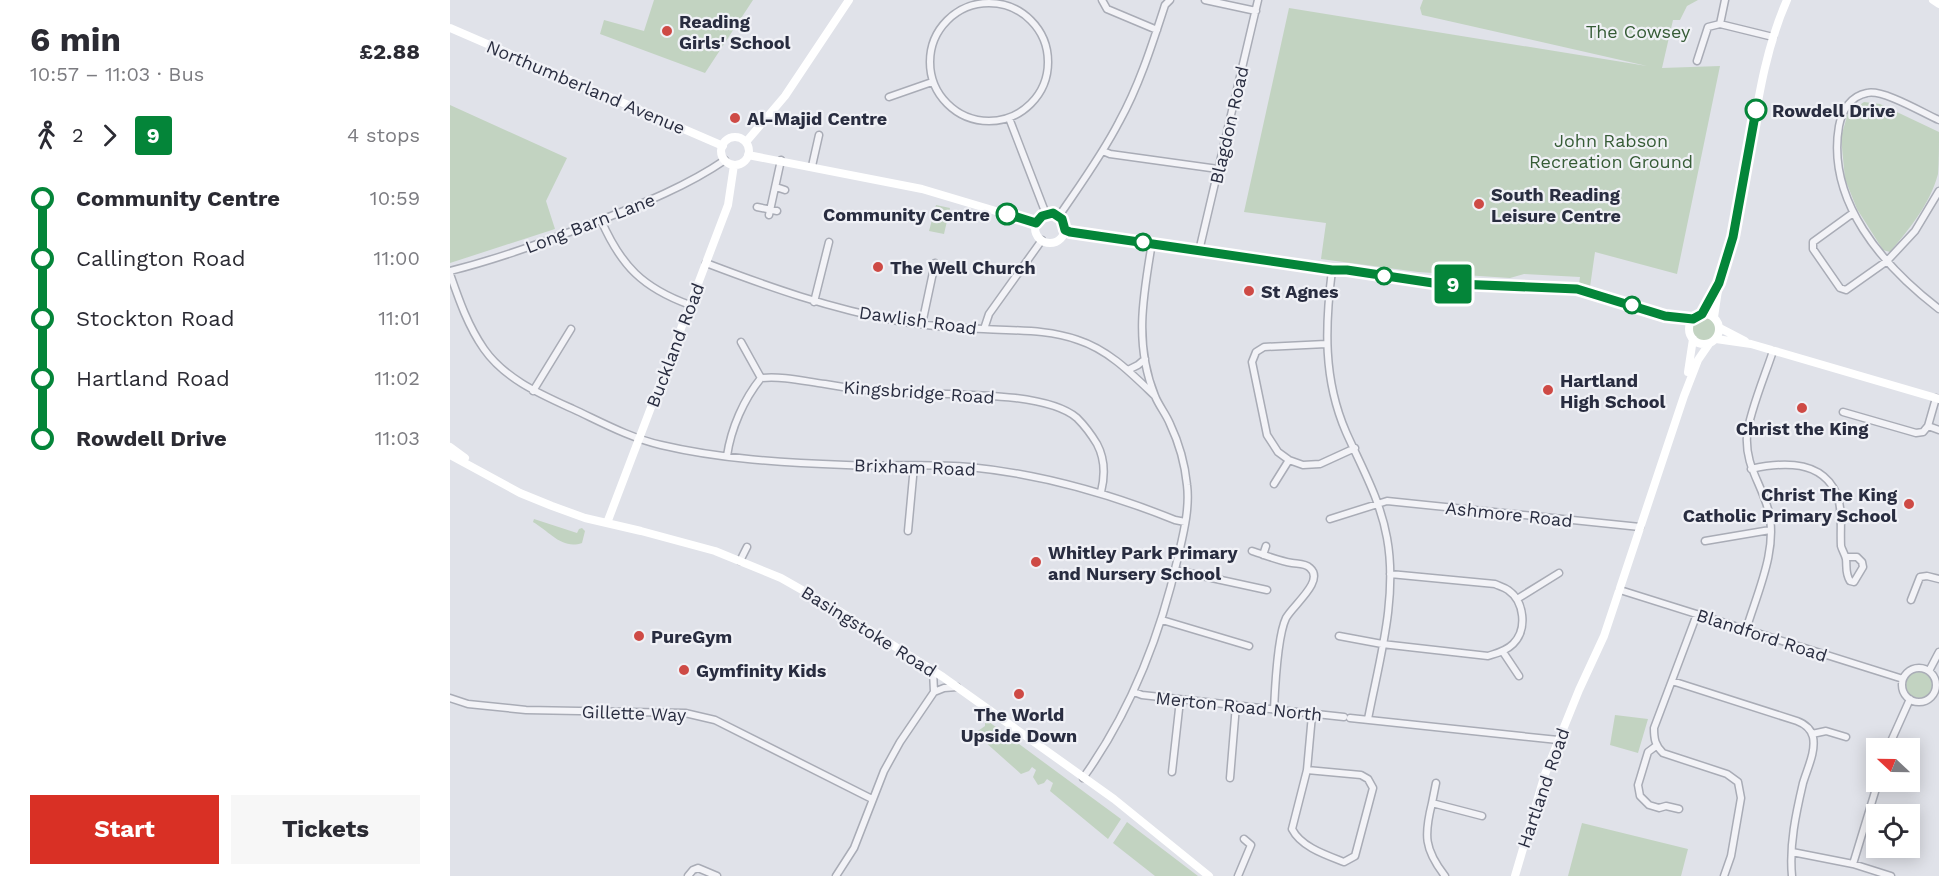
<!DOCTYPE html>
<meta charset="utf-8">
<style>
body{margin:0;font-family:"Work Sans",sans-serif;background:#f7f7f7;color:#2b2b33;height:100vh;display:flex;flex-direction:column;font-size:22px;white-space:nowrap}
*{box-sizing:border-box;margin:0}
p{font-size:20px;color:#7c7c81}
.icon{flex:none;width:33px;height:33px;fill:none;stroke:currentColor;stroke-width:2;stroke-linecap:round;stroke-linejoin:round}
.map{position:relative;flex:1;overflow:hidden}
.details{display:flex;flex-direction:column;background:#fff;width:450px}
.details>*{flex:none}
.badge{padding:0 12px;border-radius:4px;font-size:21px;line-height:39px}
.needle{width:39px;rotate:292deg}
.buttons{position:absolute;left:1416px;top:738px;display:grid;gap:12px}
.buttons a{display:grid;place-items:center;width:54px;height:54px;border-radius:0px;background:#fff;box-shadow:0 3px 15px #0003;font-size:30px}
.map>.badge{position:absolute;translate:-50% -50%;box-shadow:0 0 0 3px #fff}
.legs{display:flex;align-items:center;gap:9px;height:66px;padding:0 30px;font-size:20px}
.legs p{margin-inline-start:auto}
.head{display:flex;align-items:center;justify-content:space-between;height:102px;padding:0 30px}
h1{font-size:33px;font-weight:700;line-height:45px}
.button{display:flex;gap:12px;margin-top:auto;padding:12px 30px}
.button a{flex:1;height:69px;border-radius:0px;background:#d93025;color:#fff;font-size:24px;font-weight:700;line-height:69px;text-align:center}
.button a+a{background:#f7f7f7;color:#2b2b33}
ul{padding:0 30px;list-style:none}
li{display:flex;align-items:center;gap:21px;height:60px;font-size:22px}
li i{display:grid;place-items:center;width:9px;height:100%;margin:0 8px;background:currentColor}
li i::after{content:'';width:15px;height:15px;margin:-8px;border:4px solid;border-radius:50%;background:#fff}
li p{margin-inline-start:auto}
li:first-child i{background:linear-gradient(#0000 50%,currentColor 0)}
li:last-child i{background:linear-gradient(currentColor 50%,#0000 0)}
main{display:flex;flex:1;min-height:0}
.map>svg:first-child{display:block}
</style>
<main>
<section class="details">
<div class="head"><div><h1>6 min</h1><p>10:57 – 11:03 · Bus</p></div><b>£2.88</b></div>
<div class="legs"><svg class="icon" aria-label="walk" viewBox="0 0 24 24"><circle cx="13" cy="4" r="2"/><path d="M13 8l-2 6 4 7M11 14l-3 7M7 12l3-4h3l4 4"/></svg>2<svg class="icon" aria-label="forward" viewBox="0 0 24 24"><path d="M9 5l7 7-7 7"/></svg><b class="badge" style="background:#048539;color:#fff">9</b><p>4 stops</p></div>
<ul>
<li><i style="color:#048539"></i><b>Community Centre</b><p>10:59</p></li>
<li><i style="color:#048539"></i><span>Callington Road</span><p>11:00</p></li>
<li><i style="color:#048539"></i><span>Stockton Road</span><p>11:01</p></li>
<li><i style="color:#048539"></i><span>Hartland Road</span><p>11:02</p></li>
<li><i style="color:#048539"></i><b>Rowdell Drive</b><p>11:03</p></li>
</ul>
<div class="button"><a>Start</a><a>Tickets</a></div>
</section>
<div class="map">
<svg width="1489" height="876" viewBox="0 0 1489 876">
<rect width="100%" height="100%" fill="#e0e2e9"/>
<path fill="#c2d3c1" d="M 204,0 L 303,0 L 255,73 L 150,34 L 154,20 L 194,31 Z
M 973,0 L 1248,0 L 1237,6 L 1230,20 L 1223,20 L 1212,68 L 1270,66 L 1227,274 L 1145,252 L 1140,287 L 1129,284 L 1130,277 L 1074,274 L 1060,278 L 968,272 L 871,259 L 876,223 L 794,212 L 839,8 L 1197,66 L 972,15 L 970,8 Z
M 1414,102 L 1430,104 L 1489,132 C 1489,145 1489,161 1488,174 C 1480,204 1460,228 1440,252 L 1433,250 L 1407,209 L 1395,179 L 1391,137 L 1398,113 Z
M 0,105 L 117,158 L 96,201 L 105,229 L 0,263 Z
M 486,205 L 500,208 L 494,234 L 479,231 Z
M1242 329a12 12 0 1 1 24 0a12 12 0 1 1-24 0Z
M 84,519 L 127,533 L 129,529 L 132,528 L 135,531 L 132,543 C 112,550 99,531 83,522 Z
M1456 685a13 13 0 1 1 26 0a13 13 0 1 1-26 0Z
M 1165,715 L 1198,719 L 1188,753 L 1160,745 Z
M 535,719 L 671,819 L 658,839 L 600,791 L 603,783 L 597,779 L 594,783 L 588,785 L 583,777 L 586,770 L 582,767 L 579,771 L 571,774 L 525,733 L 535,726 Z
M 677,822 L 748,876 L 705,876 L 663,843 Z
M 1132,823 L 1238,849 L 1231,876 L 1118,876 Z"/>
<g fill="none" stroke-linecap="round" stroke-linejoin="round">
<defs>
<path id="street" d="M 652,0 L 657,9 L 707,30
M 755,0 L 806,11
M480 62a59 59 0 1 1 118 0a59 59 0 1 1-118 0Z
M 1270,24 L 1323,37
M 1247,61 L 1258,27 L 1270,24 L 1275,0
M 439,97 L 482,82
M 559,118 L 596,214
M 1489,120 C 1473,113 1433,89 1417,93 C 1401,96 1392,110 1389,126 C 1376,201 1433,266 1489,309
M 653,151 L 660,154 L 768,169
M 362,166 L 369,135
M 326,187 L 335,190
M 307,207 L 327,211
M 1403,213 L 1363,242 L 1363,249 L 1390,288 L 1396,290 L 1437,261 L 1465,231 L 1489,191
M 319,215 L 331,160
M 609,216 C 630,185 652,155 669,122 C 689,86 702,45 715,5 L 720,0
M 151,220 C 171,266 193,288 240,305
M 749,251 L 808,0
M 256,263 C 319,287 381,309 448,321 C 476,326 505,328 534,329 C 566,331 597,329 628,340 C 659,350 682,374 705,396
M 882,270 C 875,326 873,379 896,432 C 912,468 930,499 937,538 C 948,598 929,661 918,719
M 0,271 C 52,258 102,239 151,220 C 194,203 237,186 275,160
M 0,274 C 9,300 18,326 34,349 C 55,379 90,394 123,409 C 151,422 180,438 211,445 C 270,459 335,463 396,465 C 437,467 478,463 519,467 C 591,474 658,493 725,520 L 735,522
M 364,302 L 379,242
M 472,324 L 485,263
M 534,329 L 539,314 L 592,240
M 291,342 L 311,378
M 876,344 L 814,347 L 806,352 L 802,362 L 817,435 L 828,452 L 839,460 L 853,465 L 870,464 L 905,448
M 678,370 L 688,365 L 695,359
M 83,391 L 121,329
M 1393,412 L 1466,433 L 1473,432 L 1478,426 L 1486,398
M 1478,426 L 1489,430
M 277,456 C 281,428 294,399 311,378 C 333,376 353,381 375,384 C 397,388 420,391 443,392 C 489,396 593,389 627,418 C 635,426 641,434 647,444 C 655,459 655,476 651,492
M 1301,469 C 1332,462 1372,459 1387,495 C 1393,510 1390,529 1391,546 C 1392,550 1395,554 1396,559 C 1397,567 1395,573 1400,581 L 1404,582 L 1413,567 L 1412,562 L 1407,557 L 1396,557
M 824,484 L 839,460
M 880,519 L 937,501 L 1190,527
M 458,531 L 464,466
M 1255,541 L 1320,530
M 802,551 C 815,555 829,561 842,563 C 848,564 855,563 860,568 C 875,581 843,605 836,618 C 827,637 825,688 824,710
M 813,555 L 816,546
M 290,561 L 297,547
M 725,570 L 817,590
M 1170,590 L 1453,679
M 1067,599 L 1109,573
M 1461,600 L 1470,577 L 1477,576 L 1489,579
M 1247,614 L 1204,728 C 1204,739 1205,745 1213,753 L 1277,774 L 1288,782 L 1291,798 L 1281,856 L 1274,876
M 712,620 L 799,646
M 1296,630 C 1307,593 1329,548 1318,509 C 1310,481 1295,465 1297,435 C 1299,413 1316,373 1323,351
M 889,636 L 932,644 L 1038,656 C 1047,653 1056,651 1063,644 C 1078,629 1074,601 1058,590 C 1054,587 1049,586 1045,584 L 940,574
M 1053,652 L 1069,676
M1452 685a17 17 0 1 1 34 0a17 17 0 1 1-34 0Z
M 1479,671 L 1489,652
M 1222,681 L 1347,721 C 1355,724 1361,729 1363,737 C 1366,752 1357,769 1353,783 C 1346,813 1339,845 1342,876
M 484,692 L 494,688 L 507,687
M 684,692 L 692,695 L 894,717
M 0,698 L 18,704 L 76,710 L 235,713 L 265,720 L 422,799
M 900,718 L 1108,740
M 1362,734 L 1376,731 L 1396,737
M 1206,746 L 1198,752 L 1188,785 L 1190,796 L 1199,805 L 1209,808 L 1216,806 L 1229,809
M 1438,748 L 1460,699
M 857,770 L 842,829 C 851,847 876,855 894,862 L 905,856 L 923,788 L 918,779 L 911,775 L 857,770 L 862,715
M 722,772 L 730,700
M 633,778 C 681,711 710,637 728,557 C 733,535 740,509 737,485 C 735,465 729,443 720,424 C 716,414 709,406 705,396 C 684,345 693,296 702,243
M 780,778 L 786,705
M 982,803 L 986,783
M 1342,852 L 1403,864 L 1441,876
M 1403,864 L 1428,782
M 238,876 L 243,870 L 248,868 L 267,876
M 386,876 L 404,848 L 434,771 L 450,742 L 484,692 L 483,670
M 788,876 L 801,845 L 794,839
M 995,876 C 974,849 974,835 982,803 L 1032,816"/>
</defs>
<use href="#street" stroke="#a9acb6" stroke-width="9"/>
<use href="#street" stroke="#f3f3f7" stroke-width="6"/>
<path stroke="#fff" stroke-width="8" d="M 1483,0 L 1489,4
M 0,28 L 273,146
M271 151a14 14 0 1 1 28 0a14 14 0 1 1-28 0Z
M 296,142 L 335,96 L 399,0
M 298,155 L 472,189 L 586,223
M585 228a15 15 0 1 1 30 0a15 15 0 1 1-30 0Z
M 615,230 L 882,270 L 897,270 L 983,283 L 1127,289 L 1215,316 L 1243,319
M1239 329a15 15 0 1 1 30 0a15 15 0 1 1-30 0Z
M 1252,314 L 1268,286
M 1264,317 C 1266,305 1267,293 1270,281 C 1277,251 1287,222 1292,192 C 1305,127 1310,61 1337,0
M 1270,328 L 1295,341
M 1266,339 L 1301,344 L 1489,399
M 1238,372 L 1243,339
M 0,447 L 15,458
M 0,455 L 70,493 L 102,506 L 135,518 L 191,531 L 265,551 L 331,578 L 389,611 L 493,677 L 664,799 L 759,876
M 157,523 L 278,205 L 284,165
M 1065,876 L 1095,774 L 1129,690 L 1154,636 L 1234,396 L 1248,360 L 1259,344"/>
</g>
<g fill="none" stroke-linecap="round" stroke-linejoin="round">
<defs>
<path id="line-1" d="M 557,214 L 586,223 L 592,216 L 603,213 L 612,219 L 615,230 L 620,232 L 882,270 L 897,270 L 983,283 L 1127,289 L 1215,316 L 1243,319 L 1252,314 L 1269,283 L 1283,237 L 1306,110"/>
</defs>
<use href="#line-1" stroke="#fff" stroke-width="14"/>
<use href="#line-1" stroke="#048539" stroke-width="9"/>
</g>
<g fill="#ce4a45" stroke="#f0f1f6" stroke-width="2">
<circle cx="217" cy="31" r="6"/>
<circle cx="285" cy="118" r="6"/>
<circle cx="1029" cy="204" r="6"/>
<circle cx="428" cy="267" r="6"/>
<circle cx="799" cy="291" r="6"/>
<circle cx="1098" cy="390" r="6"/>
<circle cx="1352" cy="408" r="6"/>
<circle cx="1459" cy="504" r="6"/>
<circle cx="586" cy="562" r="6"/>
<circle cx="189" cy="636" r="6"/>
<circle cx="234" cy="670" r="6"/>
<circle cx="569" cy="694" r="6"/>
</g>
<g fill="#fff" stroke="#048539" stroke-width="3">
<circle cx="1306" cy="110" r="10"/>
<circle cx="557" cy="214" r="10"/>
<circle cx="693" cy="242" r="8"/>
<circle cx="934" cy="276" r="8"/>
<circle cx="1182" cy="305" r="8"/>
</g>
<g text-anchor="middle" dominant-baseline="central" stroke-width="4.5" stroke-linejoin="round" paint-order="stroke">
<g font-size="18" font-weight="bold" fill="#292d40" stroke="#f0f1f6" text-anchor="start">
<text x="229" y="21">Reading<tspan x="229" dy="21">Girls' School</tspan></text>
<text x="297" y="118">Al-Majid Centre</text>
<text x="1041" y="194">South Reading<tspan x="1041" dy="21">Leisure Centre</tspan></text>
<text x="440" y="267">The Well Church</text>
<text x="811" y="291">St Agnes</text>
<text x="1110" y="380">Hartland<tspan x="1110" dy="21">High School</tspan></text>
<text x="1352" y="428" text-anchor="middle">Christ the King</text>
<text x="1447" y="494" text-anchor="end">Christ The King<tspan x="1447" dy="21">Catholic Primary School</tspan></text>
<text x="598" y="552">Whitley Park Primary<tspan x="598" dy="21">and Nursery School</tspan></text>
<text x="201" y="636">PureGym</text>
<text x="246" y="670">Gymfinity Kids</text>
<text x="569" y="714" text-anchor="middle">The World<tspan x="569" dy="21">Upside Down</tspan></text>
</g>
<g font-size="18" fill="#365c36" stroke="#f0f1f6">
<text x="1188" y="31">The Cowsey</text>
<text x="1161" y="140">John Rabson<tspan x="1161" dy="21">Recreation Ground</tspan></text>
</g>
<g font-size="18" fill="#292d40" stroke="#f0f1f6">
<text transform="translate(136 87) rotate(23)">Northumberland Avenue</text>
<text transform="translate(779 125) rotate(-77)">Blagdon Road</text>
<text transform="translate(140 223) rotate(-21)">Long Barn Lane</text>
<text transform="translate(468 320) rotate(8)">Dawlish Road</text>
<text transform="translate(225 345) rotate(-69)">Buckland Road</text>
<text transform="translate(469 392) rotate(4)">Kingsbridge Road</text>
<text transform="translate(465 467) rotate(2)">Brixham Road</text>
<text transform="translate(1059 514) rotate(6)">Ashmore Road</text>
<text transform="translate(419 631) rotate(32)">Basingstoke Road</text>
<text transform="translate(1312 635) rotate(18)">Blandford Road</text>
<text transform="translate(789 706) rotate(6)">Merton Road North</text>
<text transform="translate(184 713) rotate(2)">Gillette Way</text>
<text transform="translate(1093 788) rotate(-71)">Hartland Road</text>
</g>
<g font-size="18" font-weight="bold" fill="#292d40" stroke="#f0f1f6" text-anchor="start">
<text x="1322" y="110">Rowdell Drive</text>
<text x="540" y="214" text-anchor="end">Community Centre</text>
</g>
</g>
</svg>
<div class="buttons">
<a><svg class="needle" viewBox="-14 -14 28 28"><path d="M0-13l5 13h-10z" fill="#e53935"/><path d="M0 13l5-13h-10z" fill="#7c7c81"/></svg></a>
<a><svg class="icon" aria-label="locate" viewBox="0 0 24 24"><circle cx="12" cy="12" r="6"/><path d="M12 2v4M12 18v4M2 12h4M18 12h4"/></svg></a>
</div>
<b class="badge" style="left:1003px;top:284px;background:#048539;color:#fff">9</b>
</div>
</main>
